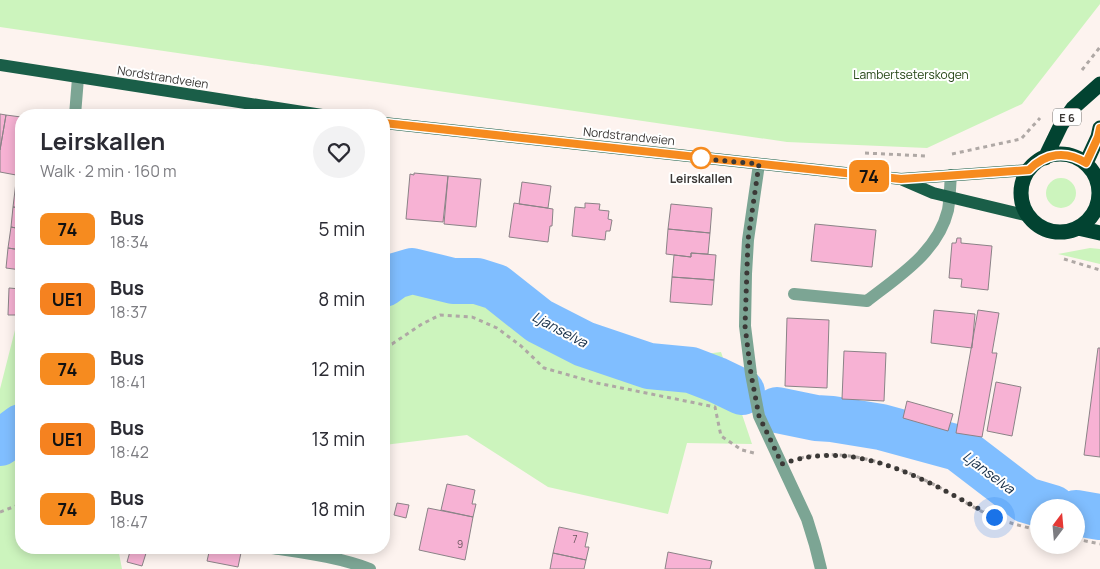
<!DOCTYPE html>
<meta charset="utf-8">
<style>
body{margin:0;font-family:Manrope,sans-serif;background:#f2f2f3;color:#2b2b33;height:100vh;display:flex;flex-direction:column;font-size:19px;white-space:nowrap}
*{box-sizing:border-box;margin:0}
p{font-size:16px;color:#7c7c81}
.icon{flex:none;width:28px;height:28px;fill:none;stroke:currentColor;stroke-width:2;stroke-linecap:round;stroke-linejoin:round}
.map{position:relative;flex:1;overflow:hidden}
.panel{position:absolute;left:15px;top:109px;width:375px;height:445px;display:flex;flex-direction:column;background:#fff;border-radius:20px;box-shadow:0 2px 12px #0003}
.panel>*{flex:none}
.badge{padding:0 10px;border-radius:8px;font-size:18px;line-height:32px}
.needle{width:32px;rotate:16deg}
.tools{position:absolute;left:1030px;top:499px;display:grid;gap:10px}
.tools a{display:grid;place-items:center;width:55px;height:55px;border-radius:50%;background:#fff;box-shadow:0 2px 12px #0003;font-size:25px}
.you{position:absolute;width:25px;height:25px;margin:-12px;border:4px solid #fff;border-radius:50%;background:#1a73e8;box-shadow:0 0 0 8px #1a73e833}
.map>.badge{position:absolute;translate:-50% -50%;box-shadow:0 0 0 2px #fff}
.round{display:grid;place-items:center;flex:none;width:52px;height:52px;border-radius:26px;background:#f2f2f3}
.overview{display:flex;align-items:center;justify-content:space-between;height:85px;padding:0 25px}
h1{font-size:24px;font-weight:700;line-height:38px}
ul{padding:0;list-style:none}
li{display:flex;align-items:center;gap:15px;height:70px;padding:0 25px}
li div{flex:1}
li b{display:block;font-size:19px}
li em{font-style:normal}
li .badge{min-width:55px;font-weight:700;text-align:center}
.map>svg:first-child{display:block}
</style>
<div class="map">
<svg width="1100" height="569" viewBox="0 0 1100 569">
<rect width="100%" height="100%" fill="#fdf3ef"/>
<path fill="#ccf4bd" d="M 0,0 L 1100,0 L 1100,4 L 1022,104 L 927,148 L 787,142 L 0,27 Z
M1046 193a15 15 0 1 1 30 0a15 15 0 1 1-30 0Z
M 1090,248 L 1100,249 L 1100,264 L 1058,254 Z
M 384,261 L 398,263 L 490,266 L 640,362 L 721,352 L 752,444 L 687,443 L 668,514 L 548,487 L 467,435 L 384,445 Z
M 21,329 L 21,548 L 118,548 L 122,569 L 0,569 L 0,389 L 15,330 Z"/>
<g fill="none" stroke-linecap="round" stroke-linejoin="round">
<path stroke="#80beff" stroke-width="46" d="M 384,284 L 395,276 L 412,271 L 453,281 L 477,281 L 496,287 L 539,321 L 584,344 L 649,366 L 691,370 L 717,380 L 742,392
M 777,410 L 816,418 L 832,419 L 881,427 L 958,448 L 1026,500 L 1053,508
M 0,443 L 21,427
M 1076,513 L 1100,517"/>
</g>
<path fill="#f7b2d4" stroke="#8b8387" d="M 0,114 L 6,115 L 0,150 Z
M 6,115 L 21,117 L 21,143 L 16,175 L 0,172 L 0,150 Z
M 21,143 L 21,175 L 16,175 Z
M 414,173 L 448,176 L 443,222 L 406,219 L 410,174 L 414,175 Z
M 448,176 L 481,179 L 476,227 L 444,224 Z
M 16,182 L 21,183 L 21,208 L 13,207 Z
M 522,182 L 551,186 L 548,208 L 519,204 Z
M 514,203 L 553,209 L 552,226 L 550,226 L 548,242 L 509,237 Z
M 585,203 L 600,204 L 599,210 L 609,211 L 608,219 L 612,220 L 610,231 L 606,231 L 605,240 L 572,236 L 575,207 L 585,208 Z
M 671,204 L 712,208 L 710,233 L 668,229 Z
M 13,207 L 21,208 L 21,229 L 11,227 Z
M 815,224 L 876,230 L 872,267 L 811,261 Z
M 11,227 L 21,229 L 21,250 L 8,248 Z
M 668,229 L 710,233 L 708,254 L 691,253 L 691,257 L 666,254 Z
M 957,238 L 961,238 L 961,243 L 992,246 L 988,290 L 961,287 L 962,279 L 949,278 L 952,243 L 956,243 Z
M 8,248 L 21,250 L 21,270 L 6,268 Z
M 691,253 L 716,255 L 714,280 L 672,277 L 674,255 L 691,257 Z
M 672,277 L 714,280 L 712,305 L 670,302 Z
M 9,288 L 21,289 L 21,315 L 8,315 Z
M 934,310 L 975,314 L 972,348 L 931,343 Z
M 978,310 L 999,313 L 992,353 L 997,353 L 982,437 L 956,433 Z
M 787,318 L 829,320 L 827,388 L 785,386 Z
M 1098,348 L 1100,348 L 1100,457 L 1084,455 Z
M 844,351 L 886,353 L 884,401 L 842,399 Z
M 996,382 L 1021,387 L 1012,436 L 987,431 Z
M 907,401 L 953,414 L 948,431 L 903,418 Z
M 447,484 L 475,490 L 472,504 L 476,504 L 473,517 L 441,510 Z
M 397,503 L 409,505 L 406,518 L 394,515 Z
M 428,508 L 473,517 L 465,560 L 419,550 Z
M 559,527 L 588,533 L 585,547 L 589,547 L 586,560 L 553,553 Z
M 131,548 L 147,550 L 142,566 L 127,562 Z
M 210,548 L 242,548 L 238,567 L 207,561 Z
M 668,552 L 712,561 L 710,569 L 665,569 Z
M 553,553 L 586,560 L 584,569 L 550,569 Z"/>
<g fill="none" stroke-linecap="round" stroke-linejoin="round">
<path stroke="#afa8a5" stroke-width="3" stroke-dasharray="4 4" stroke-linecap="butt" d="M 1082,70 L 1100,47
M 865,153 L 926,156
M 952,154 L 1021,139 L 1040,118
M 1064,259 L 1100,270
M 384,345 L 392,344 L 422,324 L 440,315 L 472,317 L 497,328 L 521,346 L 544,368 L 597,383 L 715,407 L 721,436 L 742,450 L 754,453
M 800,458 C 846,447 896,465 937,486 C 956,496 974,509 994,517 C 1009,523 1024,527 1039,530
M 0,512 L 21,504
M 1076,539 L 1100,544"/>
<path stroke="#7ca594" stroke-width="12" d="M 75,115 L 78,78
M 759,164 L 748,240 L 746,274 L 745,326 L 751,374 L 759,416 L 807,519 L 815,545 L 821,569
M 794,294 L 867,301 C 899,276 938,252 948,210 C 950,198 950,186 951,175
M 272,548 C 305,553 338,557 370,569"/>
<path stroke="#1a5e48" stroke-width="12" d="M 0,65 L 322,115
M 384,123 L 901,179 L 1029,170
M 903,180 L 933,193 L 1029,216"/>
<path stroke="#024331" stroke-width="15" d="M1021 193a39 39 0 1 1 78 0a39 39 0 1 1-78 0Z
M 1045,158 L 1061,125 L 1073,108 L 1100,84
M 1086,163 L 1098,137 L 1100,128
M 1078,228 L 1100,233"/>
</g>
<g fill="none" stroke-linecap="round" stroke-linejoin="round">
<defs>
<path id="line" d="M 384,123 L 901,179 L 1029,170 C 1045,153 1066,150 1086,163 L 1098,137 L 1100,128"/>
</defs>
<use href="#line" stroke="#fff" stroke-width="11"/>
<use href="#line" stroke="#f68b1f" stroke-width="8"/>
<path stroke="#3b3836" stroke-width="5" stroke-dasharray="0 9" d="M 701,158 L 695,158 L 759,164 L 748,240 L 745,326 L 751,374 L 759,416 L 782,464 C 858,436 928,482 994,517"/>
</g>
<circle fill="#fff" stroke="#f68b1f" stroke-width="2.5" cx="701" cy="158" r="10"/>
<g text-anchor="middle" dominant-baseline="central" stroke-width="4" stroke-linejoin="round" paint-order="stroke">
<g font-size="10" fill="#6a565e">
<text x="575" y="539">7</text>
<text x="460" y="544">9</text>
</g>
<rect fill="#fff" stroke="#767472" stroke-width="1" x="1053" y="108.5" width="28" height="17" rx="4"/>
<g font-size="11" font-weight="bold" fill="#3b3836">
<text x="1067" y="117">E 6</text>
</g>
<g font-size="12" fill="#244514" stroke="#fff">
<text x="911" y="74">Lambertseterskogen</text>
</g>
<g font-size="12" fill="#3b3836" stroke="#fff">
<text transform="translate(163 77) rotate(9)">Nordstrandveien</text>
<text transform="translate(629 136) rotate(6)">Nordstrandveien</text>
</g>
<g font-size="12" font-weight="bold" fill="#3b3836" stroke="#fff">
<text x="701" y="178">Leirskallen</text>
</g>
<g font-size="14" font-style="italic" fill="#112a44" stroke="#fff">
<text transform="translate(560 329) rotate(28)">Ljanselva</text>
<text transform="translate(989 472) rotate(37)">Ljanselva</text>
</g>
</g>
</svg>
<div class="tools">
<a><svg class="needle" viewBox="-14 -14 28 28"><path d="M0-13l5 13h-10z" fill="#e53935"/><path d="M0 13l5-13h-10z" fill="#7c7c81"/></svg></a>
</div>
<div class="you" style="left:994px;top:517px"></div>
<b class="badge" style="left:869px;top:176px;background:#f68b1f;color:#111">74</b>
<section class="panel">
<div class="overview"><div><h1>Leirskallen</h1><p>Walk · 2 min · 160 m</p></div><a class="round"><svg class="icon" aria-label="heart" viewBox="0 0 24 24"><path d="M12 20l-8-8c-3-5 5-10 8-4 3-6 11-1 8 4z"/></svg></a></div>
<ul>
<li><span class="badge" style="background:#f68b1f;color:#111">74</span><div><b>Bus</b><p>18:34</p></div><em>5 min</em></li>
<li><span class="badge" style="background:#f58220;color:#111">UE1</span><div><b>Bus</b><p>18:37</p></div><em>8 min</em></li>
<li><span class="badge" style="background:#f68b1f;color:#111">74</span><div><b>Bus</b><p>18:41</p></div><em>12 min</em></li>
<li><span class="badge" style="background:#f58220;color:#111">UE1</span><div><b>Bus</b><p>18:42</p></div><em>13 min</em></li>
<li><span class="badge" style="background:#f68b1f;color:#111">74</span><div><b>Bus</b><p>18:47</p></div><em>18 min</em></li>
</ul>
</section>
</div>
